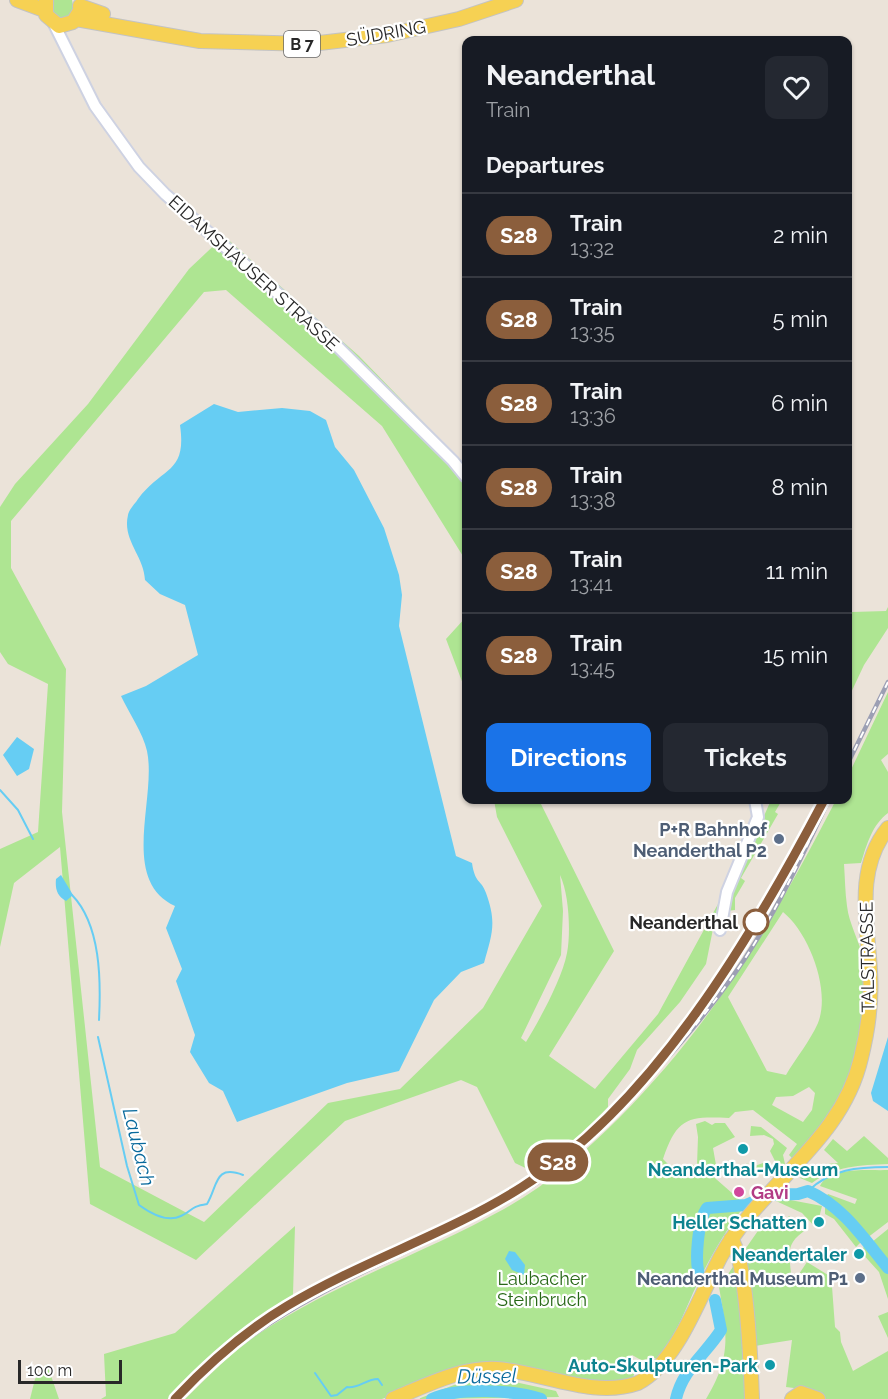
<!DOCTYPE html>
<meta charset="utf-8">
<style>
body{margin:0;font-family:Raleway,sans-serif;background:#242831;color:#f1f3f6;height:100vh;display:flex;flex-direction:column;font-size:22px;white-space:nowrap}
*{box-sizing:border-box;margin:0}
p{font-size:20px;color:#9ea1a6}
.icon{flex:none;width:33px;height:33px;fill:none;stroke:currentColor;stroke-width:2;stroke-linecap:round;stroke-linejoin:round}
.map{position:relative;flex:1;overflow:hidden}
.drawer{position:absolute;left:462px;top:36px;width:390px;height:768px;display:flex;flex-direction:column;background:#171b24;border-radius:12px;box-shadow:0 2px 4px #0004}
.drawer>*{flex:none}
.badge{padding:0 12px;border-radius:20px;font-size:21px;line-height:39px}
.scale{position:absolute;left:18px;bottom:15px;width:104px;box-sizing:border-box;padding-left:6px;border:3px solid #282828;border-top:0;font-size:16px;line-height:21px;white-space:nowrap;color:#282828;-webkit-text-stroke:4px #fff;paint-order:stroke}
.map>.badge{position:absolute;translate:-50% -50%;box-shadow:0 0 0 3px #fff}
h2{padding:0 24px;font-size:22px;line-height:54px}
.round{display:grid;place-items:center;flex:none;width:63px;height:63px;border-radius:12px;background:#242831}
.headline{display:flex;align-items:center;justify-content:space-between;height:102px;padding:0 24px}
h1{font-size:28px;font-weight:700;line-height:45px}
.action{display:flex;gap:12px;margin-top:auto;padding:12px 24px}
.action a{flex:1;height:69px;border-radius:12px;background:#1a73e8;color:#fff;font-size:24px;font-weight:700;line-height:69px;text-align:center}
.action a+a{background:#242831;color:#f1f3f6}
ul{padding:0;list-style:none}
li{display:flex;align-items:center;gap:18px;height:84px;padding:0 24px;border-top:2px solid #363941}
li div{flex:1}
li b{display:block;font-size:22px}
li em{font-style:normal}
li .badge{min-width:66px;font-weight:700;text-align:center}
.map>svg:first-child{display:block}
</style>
<div class="map">
<svg width="888" height="1399" viewBox="0 0 888 1399">
<rect width="100%" height="100%" fill="#ebe3d9"/>
<path fill="#aee592" fill-rule="evenodd" d="M 51,0 L 72,0 L 74,11 L 68,19 L 54,18 L 49,4 Z
M 224,236 L 359,356 L 466,466 L 466,561 L 382,426 L 226,290 L 204,292 L 11,521 L 11,568 L 66,669 L 62,812 L 100,1167 L 204,1222 L 328,1103 L 400,1089 L 483,1008 L 542,906 L 497,817 L 494,800 L 539,800 L 614,951 L 549,1056 L 595,1089 L 658,1014 L 718,904 L 706,964 L 680,1002 L 637,1050 L 630,1069 L 608,1099 L 608,1107 L 572,1144 L 536,1173 L 515,1163 L 477,1087 L 461,1080 L 345,1121 L 196,1260 L 90,1204 L 60,847 L 14,883 L 0,947 L 0,849 L 38,832 L 48,684 L 8,664 L 0,652 L 0,507 L 15,484 L 88,404 L 189,269 ZM 560,875 C 569,894 571,932 567,953 C 562,979 540,1019 526,1042 L 521,1038 L 561,955 L 563,911 Z
M 888,607 L 888,628 L 864,665 L 848,699 L 848,619 L 852,612 L 886,611 Z
M 466,617 L 466,692 L 446,639 Z
M 888,692 L 888,754 L 881,760 L 888,772 L 888,813 C 872,825 867,844 861,863 L 844,864 C 845,878 845,892 847,906 C 849,924 859,940 863,958 C 873,1015 853,1097 810,1137 L 813,1140 L 793,1159 L 789,1155 L 797,1144 L 753,1110 L 735,1112 L 729,1118 C 687,1116 677,1118 663,1159 L 669,1165 L 697,1165 L 698,1137 L 696,1124 L 705,1121 L 712,1125 L 715,1123 L 725,1123 L 735,1137 L 713,1148 L 716,1165 L 736,1167 L 749,1163 L 730,1171 L 708,1172 L 740,1200 L 743,1208 C 723,1234 707,1263 693,1293 C 683,1316 674,1338 657,1358 L 641,1360 L 632,1355 L 629,1358 L 635,1372 L 633,1377 L 618,1386 L 514,1368 L 441,1376 L 382,1399 L 185,1399 C 208,1377 230,1353 257,1335 C 334,1283 423,1254 504,1209 C 547,1185 584,1153 619,1118 C 716,1020 773,921 836,800 L 848,800 L 848,776 ZM 783,912 C 809,933 831,990 818,1023 C 810,1041 796,1058 786,1075 L 767,1071 L 728,997 ZM 809,1087 L 815,1093 L 812,1110 L 803,1122 L 772,1105 L 776,1097 L 793,1096 Z
M 771,800 L 782,800 L 775,812 L 778,814 L 741,878 L 745,881 L 735,898 L 735,910 L 726,911 L 731,891 Z
M 751,1126 L 761,1127 L 787,1148 L 783,1155 L 785,1164 L 780,1171 L 770,1151 L 774,1144 L 773,1139 L 764,1135 L 750,1136 Z
M 864,1136 L 888,1158 L 888,1164 C 860,1165 835,1166 812,1183 L 800,1178 L 816,1165 L 838,1163 L 824,1150 L 833,1139 L 847,1151 Z
M 763,1163 L 767,1167 L 769,1175 L 753,1172 L 752,1167 Z
M 888,1170 L 888,1222 L 867,1238 L 845,1211 L 825,1198 L 828,1194 L 855,1204 L 857,1199 L 820,1186 C 830,1166 869,1171 888,1170 Z
M 785,1199 L 822,1206 L 819,1218 L 824,1226 L 816,1228 L 802,1213 L 776,1201 Z
M 825,1207 L 840,1217 L 862,1241 L 856,1247 L 834,1219 L 825,1214 Z
M 789,1216 L 807,1229 C 786,1243 789,1251 791,1274 L 799,1274 L 807,1262 L 828,1275 L 831,1273 L 835,1327 L 840,1332 L 841,1342 L 853,1371 L 888,1351 L 888,1399 L 824,1399 L 810,1390 L 786,1387 L 792,1340 L 755,1346 L 756,1399 L 706,1399 C 732,1356 727,1334 719,1287 L 762,1225 L 778,1229 Z
M 295,1226 L 293,1295 C 248,1326 206,1359 168,1399 L 101,1399 L 106,1396 L 104,1354 L 175,1333 Z
M 888,1229 L 888,1299 L 879,1272 L 860,1251 L 865,1246 L 871,1252 L 876,1246 L 872,1242 Z
M 888,1312 L 888,1338 L 878,1316 Z
M 47,1364 L 59,1399 L 30,1399 L 35,1379 Z
M 492,1377 L 556,1391 L 559,1397 L 418,1399 L 454,1385 Z"/>
<path fill="#66cdf3" d="M 214,404 L 238,412 L 282,408 L 310,411 L 326,420 L 335,447 L 354,470 L 384,528 L 399,575 L 402,595 L 399,626 L 456,856 L 472,863 C 475,884 481,879 486,893 C 497,923 492,934 484,963 L 461,972 L 434,1000 L 399,1071 L 347,1083 L 237,1122 L 223,1091 L 209,1083 L 190,1052 L 195,1035 L 176,981 L 182,969 L 166,928 L 175,906 C 119,880 157,798 147,751 C 143,733 129,713 121,696 L 146,686 L 198,655 L 185,605 L 160,594 L 145,580 C 144,556 122,540 128,515 C 129,509 135,504 138,499 C 163,466 187,474 180,425 Z
M 17,737 L 34,749 L 29,769 L 17,776 L 3,755 Z
M 61,875 L 73,895 L 66,901 C 57,896 55,889 56,879 Z
M 888,1037 L 888,1111 L 873,1101 L 871,1093 Z
M 509,1251 L 515,1252 L 525,1265 L 524,1275 L 512,1270 L 505,1259 Z"/>
<g fill="none" stroke-linecap="round" stroke-linejoin="round">
<path stroke="#66cdf3" stroke-width="2" d="M 0,790 L 18,810 L 33,839
M 72,895 C 101,925 101,981 99,1020
M 98,1037 L 127,1166 L 139,1205 C 150,1213 167,1223 181,1216 C 194,1210 189,1207 207,1204 C 218,1186 214,1164 243,1175
M 808,1191 C 831,1169 858,1167 888,1167
M 315,1373 L 331,1396 L 337,1395 L 347,1387 C 358,1389 366,1379 378,1379 L 382,1385"/>
<path stroke="#66cdf3" stroke-width="12" d="M 700,1277 C 694,1263 698,1220 707,1208 L 746,1205 L 769,1195 L 798,1194 L 808,1191 C 843,1206 864,1239 888,1268
M 432,1399 C 459,1387 514,1390 541,1399
M 676,1399 C 682,1370 706,1354 721,1330 L 715,1300"/>
<defs>
<path id="minor" d="M 54,24 L 95,106 L 139,167 L 165,194 L 334,343 L 453,461 L 466,477
M 720,930 L 727,892 L 758,817 L 755,800"/>
<path id="major" d="M 17,0 L 44,10
M 46,0 L 46,15 L 59,26 L 73,22 L 80,11
M 80,6 L 103,14
M 76,19 L 200,41 L 311,44 L 387,35 L 459,19 L 516,0
M 731,1239 C 747,1259 751,1369 752,1399
M 393,1399 C 425,1386 461,1367 497,1369 C 543,1372 593,1399 638,1383 C 678,1362 700,1295 721,1256 C 761,1184 842,1142 861,1058 C 868,1030 872,1001 870,972 C 868,924 854,870 888,828
M 792,1399 L 801,1393 L 818,1399"/>
</defs>
<use href="#minor" stroke="#ced2e2" stroke-width="14"/>
<use href="#major" stroke="#c3c3c3" stroke-width="16"/>
<use href="#minor" stroke="#fff" stroke-width="10"/>
<use href="#major" stroke="#f6d153" stroke-width="14"/>
<defs>
<path id="rail" d="M 848,763 L 888,682
M 708,995 L 777,886
M 180,1399 C 279,1291 401,1264 521,1193 C 565,1167 600,1132 634,1095 C 678,1047 722,997 756,941 C 784,896 806,847 829,800"/>
</defs>
<use href="#rail" stroke="#9c9fb4" stroke-width="4.5"/>
<use href="#rail" stroke="#fff" stroke-width="2" stroke-dasharray="7" stroke-linecap="butt"/>
</g>
<g fill="none" stroke-linecap="round" stroke-linejoin="round">
<defs>
<path id="line" d="M 175,1399 C 208,1364 245,1331 287,1306 C 362,1261 448,1234 522,1187 C 654,1104 753,935 824,800"/>
</defs>
<use href="#line" stroke="#fff" stroke-width="14"/>
<use href="#line" stroke="#8b5e3c" stroke-width="9"/>
</g>
<g fill="#5c6f8a" stroke="#fff" stroke-width="2">
<circle cx="779" cy="839" r="6"/>
<circle cx="860" cy="1278" r="6"/>
</g>
<circle fill="#fff" stroke="#8b5e3c" stroke-width="3" cx="756" cy="922" r="12"/>
<g fill="#0f9aa8" stroke="#fff" stroke-width="2">
<circle cx="743" cy="1149" r="6"/>
<circle cx="819" cy="1222" r="6"/>
<circle cx="859" cy="1254" r="6"/>
<circle cx="770" cy="1365" r="6"/>
</g>
<circle fill="#d1479c" stroke="#fff" stroke-width="2" cx="739" cy="1192" r="6"/>
<g text-anchor="middle" dominant-baseline="central" stroke-width="4.5" stroke-linejoin="round" paint-order="stroke">
<rect fill="#fff" stroke="#686868" stroke-width="1.5" x="284" y="31" width="36" height="26" rx="4.5"/>
<g font-size="16" font-weight="bold" fill="#282828">
<text x="302" y="44">B 7</text>
</g>
<g font-size="18" fill="#282828" stroke="#fff">
<text transform="translate(386 33) rotate(-10)">SÜDRING</text>
<text transform="translate(254 273) rotate(42)">EIDAMSHAUSER STRASSE</text>
<text transform="translate(867 957) rotate(-91)">TALSTRASSE</text>
</g>
<g font-size="18" font-weight="bold" fill="#4e5e75" stroke="#fff" text-anchor="end">
<text x="767" y="829">P+R Bahnhof<tspan x="767" dy="21">Neanderthal P2</tspan></text>
<text x="848" y="1278">Neanderthal Museum P1</text>
</g>
<g font-size="18" font-weight="bold" fill="#282828" stroke="#fff" text-anchor="end">
<text x="738" y="922">Neanderthal</text>
</g>
<g font-size="18" font-weight="bold" fill="#0d838f" stroke="#fff" text-anchor="end">
<text x="743" y="1169" text-anchor="middle">Neanderthal-Museum</text>
<text x="807" y="1222">Heller Schatten</text>
<text x="847" y="1254">Neandertaler</text>
<text x="758" y="1365">Auto-Skulpturen-Park</text>
</g>
<g font-size="18" font-weight="bold" fill="#b23c85" stroke="#fff" text-anchor="start">
<text x="751" y="1192">Gavi</text>
</g>
<g font-size="18" fill="#276716" stroke="#fff">
<text x="542" y="1278">Laubacher<tspan x="542" dy="21">Steinbruch</tspan></text>
</g>
<g font-size="20" font-style="italic" fill="#08699c" stroke="#fff">
<text transform="translate(139 1147) rotate(76)">Laubach</text>
<text transform="translate(487 1376) rotate(-1)">Düssel</text>
</g>
</g>
</svg>
<div class="scale">100 m</div>
<b class="badge" style="left:558px;top:1162px;background:#8b5e3c;color:#fff">S28</b>
<section class="drawer">
<div class="headline"><div><h1>Neanderthal</h1><p>Train</p></div><a class="round"><svg class="icon" aria-label="heart" viewBox="0 0 24 24"><path d="M12 20l-8-8c-3-5 5-10 8-4 3-6 11-1 8 4z"/></svg></a></div>
<h2>Departures</h2>
<ul>
<li><span class="badge" style="background:#8b5e3c;color:#fff">S28</span><div><b>Train</b><p>13:32</p></div><em>2 min</em></li>
<li><span class="badge" style="background:#8b5e3c;color:#fff">S28</span><div><b>Train</b><p>13:35</p></div><em>5 min</em></li>
<li><span class="badge" style="background:#8b5e3c;color:#fff">S28</span><div><b>Train</b><p>13:36</p></div><em>6 min</em></li>
<li><span class="badge" style="background:#8b5e3c;color:#fff">S28</span><div><b>Train</b><p>13:38</p></div><em>8 min</em></li>
<li><span class="badge" style="background:#8b5e3c;color:#fff">S28</span><div><b>Train</b><p>13:41</p></div><em>11 min</em></li>
<li><span class="badge" style="background:#8b5e3c;color:#fff">S28</span><div><b>Train</b><p>13:45</p></div><em>15 min</em></li>
</ul>
<div class="action"><a>Directions</a><a>Tickets</a></div>
</section>
</div>
